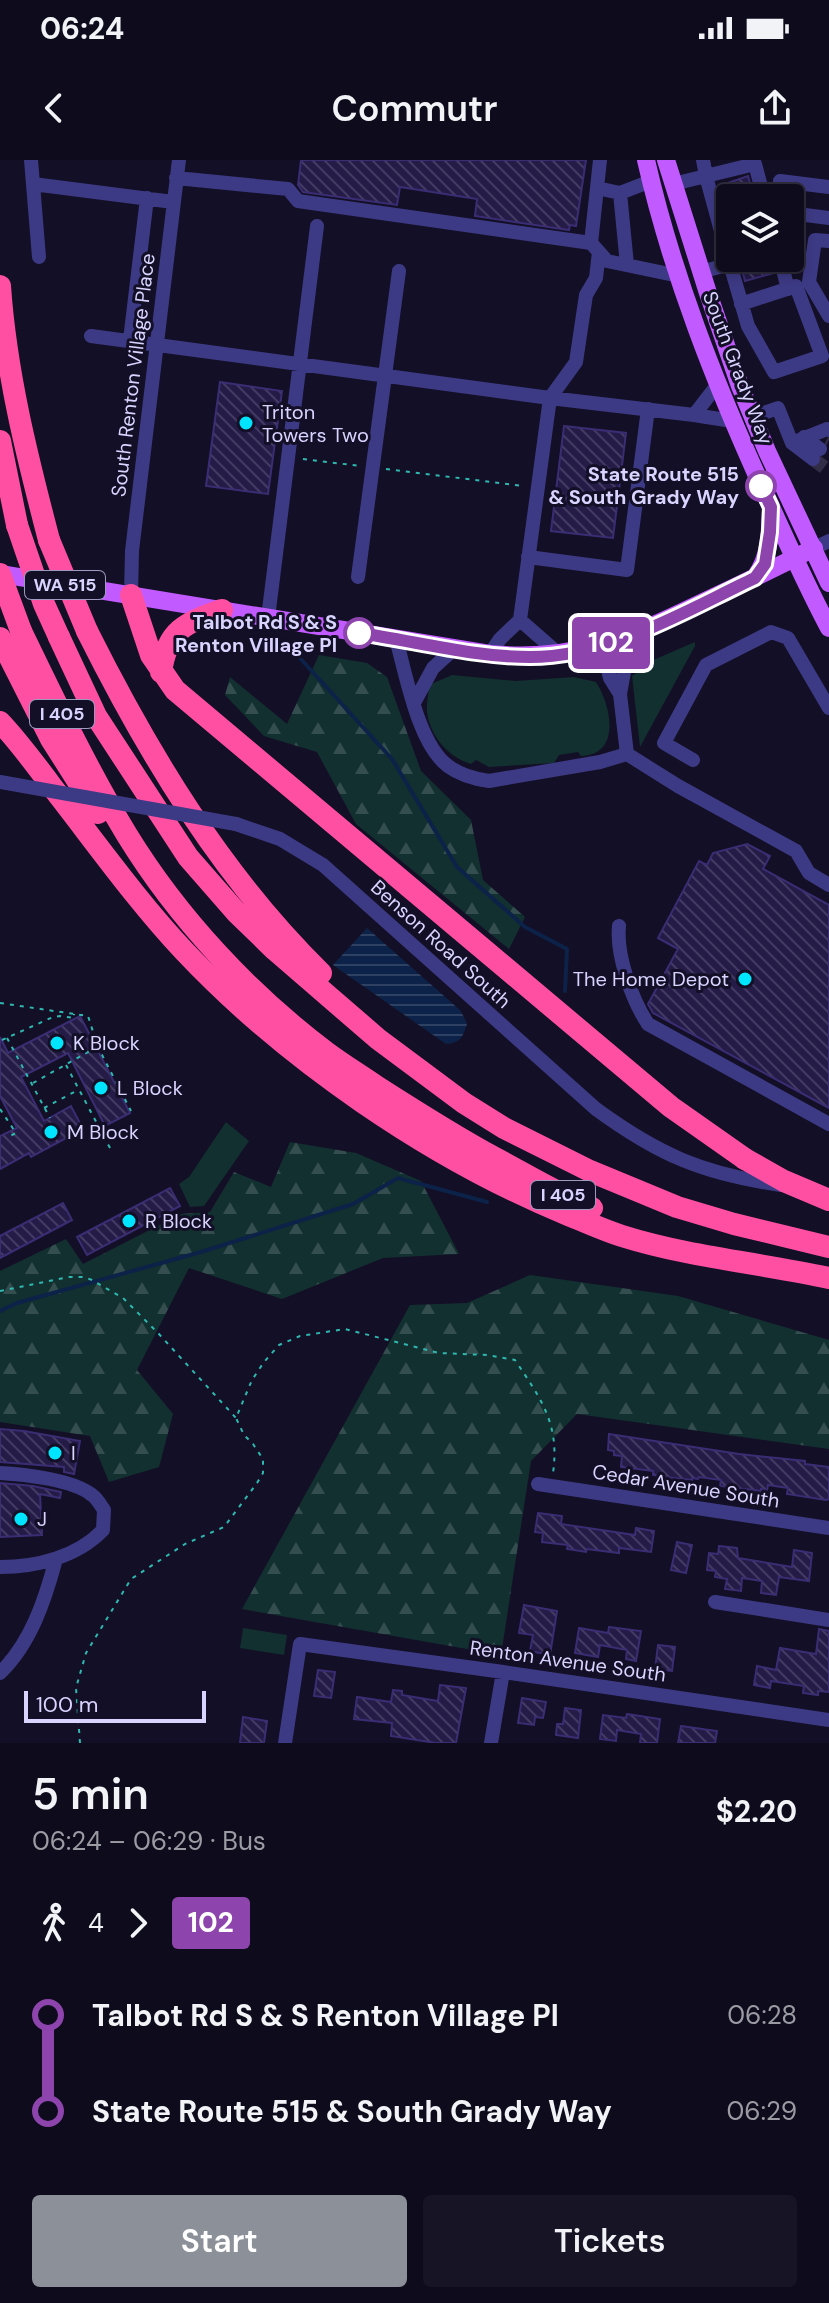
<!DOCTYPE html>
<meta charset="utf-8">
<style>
body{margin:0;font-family:"DM Sans",sans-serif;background:#171425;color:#f1f3f6;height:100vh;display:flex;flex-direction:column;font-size:30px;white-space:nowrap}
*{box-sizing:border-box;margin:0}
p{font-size:26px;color:#9b9ba3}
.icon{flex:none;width:44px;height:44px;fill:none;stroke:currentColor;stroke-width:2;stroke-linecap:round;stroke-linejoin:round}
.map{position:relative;height:1583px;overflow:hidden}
.sheet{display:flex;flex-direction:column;background:#0e0b1c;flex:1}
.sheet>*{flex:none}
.badge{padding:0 16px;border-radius:6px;font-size:28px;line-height:52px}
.buttons{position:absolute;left:716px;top:24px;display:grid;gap:16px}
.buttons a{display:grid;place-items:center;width:88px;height:88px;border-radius:8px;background:#0e0b1c;box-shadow:0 4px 12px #0003,0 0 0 2px #2e2b3b;font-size:40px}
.scale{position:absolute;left:24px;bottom:20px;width:182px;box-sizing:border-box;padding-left:8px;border:4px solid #d9d4ff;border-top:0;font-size:22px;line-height:28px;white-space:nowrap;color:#d9d4ff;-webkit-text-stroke:6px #130f26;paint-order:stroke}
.map>.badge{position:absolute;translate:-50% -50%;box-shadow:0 0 0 4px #fff}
.legs{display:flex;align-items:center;gap:12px;height:88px;padding:0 32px;font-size:26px}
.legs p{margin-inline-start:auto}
.headline{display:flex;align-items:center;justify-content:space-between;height:136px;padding:0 32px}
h1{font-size:44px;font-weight:600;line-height:60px}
.primary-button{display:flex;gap:16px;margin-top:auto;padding:16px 32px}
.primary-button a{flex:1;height:92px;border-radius:8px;background:#8c9099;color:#fff;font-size:32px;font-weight:600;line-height:92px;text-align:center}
.primary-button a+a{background:#171425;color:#f1f3f6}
ul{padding:0 32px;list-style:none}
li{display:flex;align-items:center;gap:28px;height:96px;font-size:30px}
li i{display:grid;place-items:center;width:12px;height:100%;margin:0 10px;background:currentColor}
li i::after{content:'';width:20px;height:20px;margin:-10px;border:6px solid;border-radius:50%;background:#0e0b1c}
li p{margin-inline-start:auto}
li:first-child i{background:linear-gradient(#0000 50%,currentColor 0)}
li:last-child i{background:linear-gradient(currentColor 50%,#0000 0)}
.status{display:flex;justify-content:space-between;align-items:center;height:56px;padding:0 40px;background:#0e0b1c;direction:ltr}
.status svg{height:22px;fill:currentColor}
header{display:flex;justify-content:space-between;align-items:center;height:104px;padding:0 32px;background:#0e0b1c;font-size:36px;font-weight:600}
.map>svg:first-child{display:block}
</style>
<div class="status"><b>06:24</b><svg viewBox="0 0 49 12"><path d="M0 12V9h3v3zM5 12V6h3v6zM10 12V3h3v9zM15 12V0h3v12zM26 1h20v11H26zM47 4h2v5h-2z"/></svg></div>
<header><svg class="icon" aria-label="back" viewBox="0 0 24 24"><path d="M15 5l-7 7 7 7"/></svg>Commutr<svg class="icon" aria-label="share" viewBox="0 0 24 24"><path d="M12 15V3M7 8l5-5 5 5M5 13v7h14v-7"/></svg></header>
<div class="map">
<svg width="829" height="1583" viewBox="0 0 829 1583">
<defs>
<pattern id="forest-firs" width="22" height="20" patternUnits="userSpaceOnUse" patternTransform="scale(2)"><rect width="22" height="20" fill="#12302f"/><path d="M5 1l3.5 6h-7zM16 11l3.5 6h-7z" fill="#344d4e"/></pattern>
<pattern id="water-rules" width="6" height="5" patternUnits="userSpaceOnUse" patternTransform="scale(2)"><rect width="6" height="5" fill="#0c2248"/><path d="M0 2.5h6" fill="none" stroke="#2f4163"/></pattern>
<pattern id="building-back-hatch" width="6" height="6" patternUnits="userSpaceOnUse" patternTransform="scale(2)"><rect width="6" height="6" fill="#241b47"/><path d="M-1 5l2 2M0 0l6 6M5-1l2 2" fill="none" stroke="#433b63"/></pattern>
</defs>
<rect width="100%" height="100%" fill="#130f26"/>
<path fill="#12302f" d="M 695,482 L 695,486 L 640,587 L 632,516 L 638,512 L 644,504 Z
M 452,515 L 516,521 L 574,517 L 596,522 C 611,545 622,595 581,596 L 578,592 L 559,595 L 554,603 L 489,607 L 476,600 L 471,604 C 448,597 430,576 427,552 C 426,543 429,534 429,525 Z
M 226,962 L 249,981 L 204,1046 L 190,1047 L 179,1024 L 189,1017 Z
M 243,1468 L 287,1475 L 284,1495 L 240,1488 Z"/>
<path fill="url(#forest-firs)" d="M 319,495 L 367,503 L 387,517 L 421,611 L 471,660 L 483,720 L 525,757 L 509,789 L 356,664 L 317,592 L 264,576 L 225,535 L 230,517 L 287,564 Z
M 290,982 L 356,993 L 421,1021 L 459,1094 L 383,1098 L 282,1139 L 189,1108 L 137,1210 L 173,1254 L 159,1307 L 109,1322 L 90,1276 L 0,1262 L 0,1111 L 66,1079 L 83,1104 L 181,1054 L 210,1052 L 234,1012 L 271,1027 Z
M 530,1115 L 678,1136 L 829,1180 L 829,1289 L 577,1254 L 531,1301 L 501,1495 L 242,1449 L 410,1145 L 467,1143 Z"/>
<path fill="url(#water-rules)" d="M 367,768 L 461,851 L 467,864 C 463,877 460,883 446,884 L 333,805 Z"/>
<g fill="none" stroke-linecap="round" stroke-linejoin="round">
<path stroke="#0c2248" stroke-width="4" d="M 298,496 L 392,599 L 457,707 L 525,767 L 567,789 L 565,831
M 0,1151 L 17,1143 L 201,1092 L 353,1044 L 398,1018 L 487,1042"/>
</g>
<path fill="url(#building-back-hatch)" stroke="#3b2d73" stroke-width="2" d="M 301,0 L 586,0 L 576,66 L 570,65 L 569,70 L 475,56 L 477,39 L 400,27 L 397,45 L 303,32 L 298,25 Z
M 748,16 L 754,38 L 726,38 L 722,25 Z
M 739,98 L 770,98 L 774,113 L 745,121 Z
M 220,222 L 282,231 L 268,334 L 206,326 Z
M 564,266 L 626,273 L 613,378 L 551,371 Z
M 747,684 L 770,696 L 763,709 L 829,745 L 829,948 L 653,853 L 648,844 L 678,789 L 658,778 L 699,701 L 707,705 L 713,693 Z
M 80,856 L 130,953 L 105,966 L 68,893 L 21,917 L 44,961 L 71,946 L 83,969 L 31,997 L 29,993 L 0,1009 L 0,976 L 17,968 L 0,936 L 0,877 L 8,893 Z
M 170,1028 L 180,1046 L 87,1095 L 77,1077 Z
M 63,1043 L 72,1060 L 0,1098 L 0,1076 Z
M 0,1269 L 24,1271 L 80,1281 L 74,1314 L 64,1312 L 64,1307 L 0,1302 Z
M 609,1274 L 739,1294 L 805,1301 L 805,1304 L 829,1307 L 829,1339 L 826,1340 L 787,1334 L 788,1328 L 768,1325 L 767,1330 L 761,1329 L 761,1331 L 720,1326 L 721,1320 L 699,1317 L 698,1319 L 692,1318 L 692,1320 L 664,1317 L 653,1315 L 653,1311 L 621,1307 L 622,1296 L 614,1295 L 614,1291 L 608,1290 Z
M 0,1323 L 33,1326 L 61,1332 L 60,1338 L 40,1334 L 42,1375 L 0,1377 Z
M 538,1353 L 562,1356 L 561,1364 L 635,1375 L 636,1368 L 654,1371 L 651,1392 L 619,1388 L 619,1393 L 587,1389 L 586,1392 L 567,1389 L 568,1385 L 542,1382 L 543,1373 L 535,1372 Z
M 677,1382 L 692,1385 L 686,1413 L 671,1410 Z
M 719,1386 L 737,1388 L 738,1398 L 792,1407 L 794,1390 L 812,1393 L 809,1421 L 779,1417 L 776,1435 L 761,1433 L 762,1421 L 742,1418 L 741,1431 L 725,1429 L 727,1419 L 715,1417 L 716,1411 L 707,1410 L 709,1393 L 718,1394 Z
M 524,1445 L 557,1451 L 550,1495 L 530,1491 L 533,1475 L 519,1473 Z
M 609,1467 L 641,1471 L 636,1501 L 626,1499 L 627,1490 L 600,1485 L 598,1497 L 575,1493 L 579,1468 L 608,1473 Z
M 819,1469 L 829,1471 L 829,1532 L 818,1531 L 818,1535 L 803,1533 L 804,1526 L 771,1521 L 770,1528 L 754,1525 L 757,1506 L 776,1510 L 780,1488 L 816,1494 Z
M 658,1485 L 675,1487 L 672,1511 L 655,1509 Z
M 318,1510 L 335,1512 L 331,1538 L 314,1536 Z
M 440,1525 L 466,1528 L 456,1583 L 436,1583 L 391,1576 L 392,1563 L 354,1559 L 357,1537 L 391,1542 L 393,1530 L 402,1531 L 402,1535 L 438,1541 Z
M 522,1538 L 546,1542 L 543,1558 L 535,1557 L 534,1565 L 518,1563 Z
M 565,1548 L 581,1550 L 578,1578 L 556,1575 L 557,1564 L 563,1564 Z
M 627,1554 L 660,1559 L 657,1583 L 640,1583 L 641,1574 L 617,1570 L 616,1581 L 600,1579 L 603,1555 L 626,1558 Z
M 243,1557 L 267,1561 L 264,1583 L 240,1583 Z
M 681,1566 L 717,1571 L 715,1583 L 678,1583 Z"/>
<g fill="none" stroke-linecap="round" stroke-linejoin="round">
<path stroke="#312d47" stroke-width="14" stroke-dasharray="14 7" stroke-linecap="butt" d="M 827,279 L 829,280
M 813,299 L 829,311"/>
<path stroke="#2fb8b0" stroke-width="2" stroke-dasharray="4 6" stroke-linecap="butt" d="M 303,299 L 360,306
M 386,309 L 523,326
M 0,843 L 88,856 L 98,887 L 131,951
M 7,878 L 50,958
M 2,880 L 53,857 L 60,856 L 74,858 L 74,854
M 66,905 L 110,988
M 33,923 L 97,887
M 44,948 L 78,930
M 0,949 L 16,973 L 6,978
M 0,1131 L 69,1117 L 84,1117 L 92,1120 L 123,1138 L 158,1173 L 236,1258
M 80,1583 L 76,1528 L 86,1493 L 131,1419 L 185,1384 L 224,1367 L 257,1323 L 263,1313 L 263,1299 L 253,1284 L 244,1275 L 236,1258 L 252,1220 L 264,1202 L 279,1185 L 300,1176 L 345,1169 L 439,1193 L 487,1195 L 515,1200 C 541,1239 560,1264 553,1313"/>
<path stroke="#3d3a85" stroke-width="14" d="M 31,0 L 39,97
M 176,18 L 288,29 L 298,41 L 591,83 L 607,101 L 679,116
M 780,21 L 829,27
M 33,24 L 173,42
M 673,24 L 706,16 L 703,0
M 597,28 L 620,33 L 627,105
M 620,33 L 651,21
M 790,53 L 829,58
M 829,81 L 815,80 L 809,122 L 829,156
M 591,83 L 600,0
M 780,98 L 788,129
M 730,104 L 706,16 L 755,4 L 764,38
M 701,112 L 730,104 L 748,166 L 774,212 L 822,196 L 796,126 L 741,144
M 91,176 L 550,238 L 694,255
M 130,180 L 147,38
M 718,224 L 694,255 L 732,261
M 752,257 L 778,248 L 792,283 L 827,269 L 829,270
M 804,277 L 820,289
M 792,283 L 813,299
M 814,388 L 829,381
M 528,397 L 627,410 L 648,249
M 358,417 L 399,111
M 131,435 L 132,391 L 179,0
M 268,458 L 317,66
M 520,460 L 550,238 L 576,202 L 586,135 L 596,118 L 599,92
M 396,479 C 406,514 418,584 448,606 C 460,615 475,619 489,621 L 600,602 L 627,594 L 678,626 L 796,691 L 809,713 L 829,725
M 621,480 L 624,512 L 620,534 L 627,594
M 602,485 L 610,518 L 620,534
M 490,494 L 500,479 L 520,460 L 560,495
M 414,543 L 433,508 L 455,488
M 693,600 L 664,583 L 706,505 L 771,472 L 788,478 L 829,548
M 236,664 L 280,679 L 323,705 L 596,949 C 659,995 703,1014 781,1025
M 619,766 C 616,795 632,840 648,864 L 829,964
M 0,1313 C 24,1314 74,1320 92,1335 C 97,1338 101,1346 104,1350 L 103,1370 C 77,1397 37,1407 0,1407
M 538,1324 L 829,1368
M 715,1442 L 829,1460
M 0,1513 C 31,1483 45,1440 56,1399
M 285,1583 L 300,1484 L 503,1512 L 829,1560
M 491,1583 L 503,1512"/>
<path stroke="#c25bff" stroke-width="18" d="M 646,0 C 672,114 715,223 763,329 C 784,376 805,423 829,468
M 666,0 L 708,133 L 740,226 L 767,291 L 829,423
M 0,414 L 490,494 C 576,502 628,478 703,442 C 740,425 777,407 814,388
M 756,416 C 770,396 770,373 771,349"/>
<path stroke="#ff4fa3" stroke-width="22" d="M 0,126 C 6,213 27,296 49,380
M 0,281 L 17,365
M 131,435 L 151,495 L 175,530 L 671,947 L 745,999
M 21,471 C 54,539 87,609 127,675 C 178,758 248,833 326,892 C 342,904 360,915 376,926 C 415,951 454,976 495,998 C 527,1015 558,1034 592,1048
M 87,471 C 149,595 222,716 321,813
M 59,477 L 96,556 L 188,697 L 236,752 L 275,790 L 378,879 L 464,943 L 504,968 L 590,1011 L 677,1047 L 734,1064 L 829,1087
M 0,478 L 51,579 L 98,653
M 161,512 C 167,470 185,463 222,450
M 0,562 C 19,582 36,605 53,628 C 96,683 137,741 185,792 C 286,899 430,998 566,1054 C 584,1061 603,1070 622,1076 C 689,1097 760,1103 829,1118"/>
<path stroke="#3d3a85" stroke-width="14" d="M 0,622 L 236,664"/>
<path stroke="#ff4fa3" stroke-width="22" d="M 17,365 L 44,444 L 59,477
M 49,380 L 87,471
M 0,414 L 21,471
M 745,999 L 784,1021 L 829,1040"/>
</g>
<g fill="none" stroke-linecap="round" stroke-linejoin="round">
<defs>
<path id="line-1" d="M 359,473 C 415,481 473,497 530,497 C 610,497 685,451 755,418 L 765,404 L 770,372 L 771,347 L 761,326"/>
</defs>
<use href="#line-1" stroke="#fff" stroke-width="18"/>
<use href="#line-1" stroke="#8e44ad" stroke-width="12"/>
</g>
<g fill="#00e5ff" stroke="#130f26" stroke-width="3">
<circle cx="246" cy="263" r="8"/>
<circle cx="745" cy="819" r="8"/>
<circle cx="57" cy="883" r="8"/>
<circle cx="101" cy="928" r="8"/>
<circle cx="51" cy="972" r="8"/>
<circle cx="129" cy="1061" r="8"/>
<circle cx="55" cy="1293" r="8"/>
<circle cx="21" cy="1359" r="8"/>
</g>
<g fill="#fff" stroke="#8e44ad" stroke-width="4">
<circle cx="761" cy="326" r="14"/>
<circle cx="359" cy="473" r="14"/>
</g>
<g text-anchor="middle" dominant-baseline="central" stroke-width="6" stroke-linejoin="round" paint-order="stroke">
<g fill="#130f26" stroke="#9e99be" stroke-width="2">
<rect x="25" y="411" width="80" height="28" rx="6"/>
<rect x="30" y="540" width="64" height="28" rx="6"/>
<rect x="531" y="1021" width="64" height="28" rx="6"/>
</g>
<g font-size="18" font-weight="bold" fill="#d9d4ff">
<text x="65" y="425">WA 515</text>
<text x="62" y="554">I 405</text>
<text x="563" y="1035">I 405</text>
</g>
<g font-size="20" fill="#d9d4ff" stroke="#130f26">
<text transform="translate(738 208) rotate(69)">South Grady Way</text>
<text transform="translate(133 215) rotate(-83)">South Renton Village Place</text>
<text transform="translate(441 784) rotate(42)">Benson Road South</text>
<text transform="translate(686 1326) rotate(9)">Cedar Avenue South</text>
<text transform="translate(568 1501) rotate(8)">Renton Avenue South</text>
</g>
<g font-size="20" fill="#d9d4ff" stroke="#130f26" text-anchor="start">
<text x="262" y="252">Triton<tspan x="262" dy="23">Towers Two</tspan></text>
<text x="729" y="819" text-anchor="end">The Home Depot</text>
<text x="73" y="883">K Block</text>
<text x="117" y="928">L Block</text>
<text x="67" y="972">M Block</text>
<text x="145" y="1061">R Block</text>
<text x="71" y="1293">I</text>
<text x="37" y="1359">J</text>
</g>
<g font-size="20" font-weight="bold" fill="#d9d4ff" stroke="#130f26" text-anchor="end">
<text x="739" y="314">State Route 515<tspan x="739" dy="23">&amp; South Grady Way</tspan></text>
<text x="337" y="462">Talbot Rd S &amp; S<tspan x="337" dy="23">Renton Village Pl</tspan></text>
</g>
</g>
</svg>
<div class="buttons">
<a><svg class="icon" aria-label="layers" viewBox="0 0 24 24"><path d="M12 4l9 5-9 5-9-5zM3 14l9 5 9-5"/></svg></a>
</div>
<div class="scale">100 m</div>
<b class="badge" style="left:611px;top:483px;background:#8e44ad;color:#fff">102</b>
</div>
<section class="sheet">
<div class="headline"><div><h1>5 min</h1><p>06:24 – 06:29 · Bus</p></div><b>$2.20</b></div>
<div class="legs"><svg class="icon" aria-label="walk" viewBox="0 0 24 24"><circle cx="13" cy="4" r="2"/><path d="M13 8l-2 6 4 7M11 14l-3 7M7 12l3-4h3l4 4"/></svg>4<svg class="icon" aria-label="forward" viewBox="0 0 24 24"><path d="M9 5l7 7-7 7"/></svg><b class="badge" style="background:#8e44ad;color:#fff">102</b></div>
<ul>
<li><i style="color:#8e44ad"></i><b>Talbot Rd S &amp; S Renton Village Pl</b><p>06:28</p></li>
<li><i style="color:#8e44ad"></i><b>State Route 515 &amp; South Grady Way</b><p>06:29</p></li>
</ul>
<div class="primary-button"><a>Start</a><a>Tickets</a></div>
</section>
